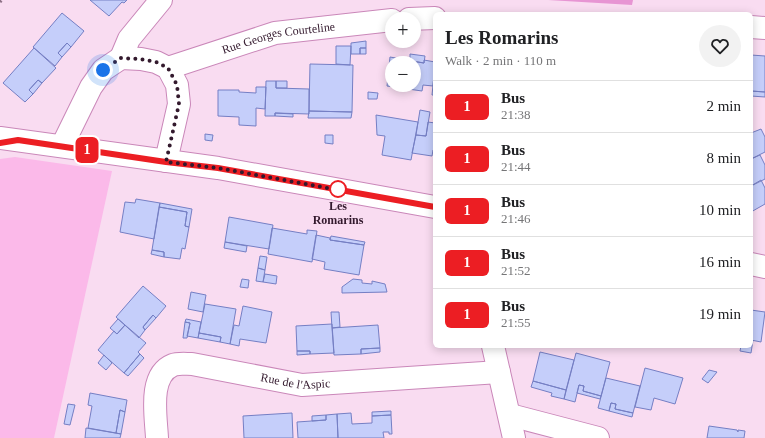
<!DOCTYPE html>
<meta charset="utf-8">
<style>
body{margin:0;font-family:Georgia,serif;background:#f2f2f2;color:#202124;height:100vh;display:flex;flex-direction:column;font-size:15px;white-space:nowrap}
*{box-sizing:border-box;margin:0}
p{font-size:13px;color:#757577}
.icon{flex:none;width:22px;height:22px;fill:none;stroke:currentColor;stroke-width:2;stroke-linecap:round;stroke-linejoin:round}
.map{position:relative;flex:1;overflow:hidden}
.panel{position:absolute;left:433px;top:12px;width:320px;height:336px;display:flex;flex-direction:column;background:#fff;border-radius:6px;box-shadow:0 2px 10px #0003}
.panel>*{flex:none}
.badge{padding:0 8px;border-radius:6px;font-size:14px;line-height:26px}
.buttons{position:absolute;left:385px;top:12px;display:grid;gap:8px}
.buttons a{display:grid;place-items:center;width:36px;height:36px;border-radius:50%;background:#fff;box-shadow:0 2px 10px #0003;font-size:20px}
.you{position:absolute;width:20px;height:20px;margin:-10px;border:3px solid #fff;border-radius:50%;background:#1a73e8;box-shadow:0 0 0 6px #1a73e833}
.map>.badge{position:absolute;translate:-50% -50%;box-shadow:0 0 0 2px #fff}
.round{display:grid;place-items:center;flex:none;width:42px;height:42px;border-radius:21px;background:#f2f2f2}
.overview{display:flex;align-items:center;justify-content:space-between;height:68px;padding:0 12px}
h1{font-size:19px;font-weight:600;line-height:30px}
ul{padding:0;list-style:none}
li{display:flex;align-items:center;gap:12px;height:52px;padding:0 12px;border-top:1px solid #e0e0e0}
li div{flex:1}
li b{display:block;font-size:15px}
li em{font-style:normal}
li .badge{min-width:44px;font-weight:700;text-align:center}
.map>svg:first-child{display:block}
</style>
<div class="map">
<svg width="765" height="438" viewBox="0 0 765 438">
<rect width="100%" height="100%" fill="#f9dcf1"/>
<path fill="#fbb9e9" d="M 15,157 L 112,171 L 54,438 L 0,438 L 0,159 Z"/>
<path fill="#e795d3" d="M 548,0 L 633,0 L 632,5 Z"/>
<path fill="#c5cefa" stroke="#757fc4" fill-rule="evenodd" d="M 90,0 L 127,0 L 124,3 L 122,2 L 109,16 Z
M 62,13 L 84,31 L 71,47 L 67,43 L 58,53 L 62,57 L 55,66 L 33,47 Z
M 366,41 L 366,48 L 360,48 L 360,54 L 351,54 L 351,43 Z
M 67,43 L 71,47 L 62,57 L 58,53 Z
M 336,46 L 351,46 L 350,65 L 336,64 Z
M 34,48 L 56,68 L 42,83 L 38,80 L 29,90 L 33,94 L 25,102 L 3,83 Z
M 360,48 L 366,48 L 366,54 L 360,54 Z
M 410,54 L 425,56 L 424,63 L 410,61 Z
M 751,55 L 765,56 L 765,92 L 751,91 Z
M 390,57 L 424,63 L 424,60 L 435,62 L 433,86 L 423,85 L 422,91 L 387,86 ZM 392,63 L 414,63 L 414,85 L 392,85 Z
M 310,64 L 353,65 L 352,112 L 309,111 Z
M 435,66 L 435,95 L 432,95 Z
M 38,80 L 42,83 L 33,94 L 29,90 Z
M 266,81 L 276,81 L 276,88 L 309,89 L 309,114 L 275,113 L 275,116 L 265,116 Z
M 276,81 L 287,81 L 287,88 L 276,88 Z
M 256,87 L 266,87 L 265,109 L 256,108 L 256,126 L 239,125 L 239,117 L 218,116 L 218,90 L 239,90 L 239,92 L 256,93 Z
M 751,91 L 765,92 L 765,97 L 751,96 Z
M 368,92 L 378,93 L 377,99 L 368,99 Z
M 420,110 L 430,112 L 426,136 L 416,135 Z
M 309,111 L 352,112 L 351,118 L 308,118 Z
M 275,113 L 293,114 L 293,117 L 275,116 Z
M 376,115 L 418,122 L 411,160 L 382,155 L 385,136 L 377,135 Z
M 428,122 L 435,123 L 435,151 L 433,150 L 432,156 L 412,153 L 416,135 L 426,136 Z
M 761,129 L 765,137 L 765,152 L 751,159 L 751,133 Z
M 205,134 L 213,135 L 212,141 L 205,140 Z
M 325,135 L 333,135 L 333,144 L 325,143 Z
M 760,155 L 765,165 L 765,179 L 751,186 L 751,159 Z
M 761,180 L 765,188 L 765,204 L 751,212 L 751,186 Z
M 136,199 L 160,203 L 154,239 L 120,232 L 125,202 L 135,203 Z
M 160,203 L 192,209 L 189,227 L 185,226 L 187,212 L 159,207 Z
M 159,207 L 187,212 L 185,226 L 189,227 L 185,249 L 182,248 L 180,259 L 164,257 L 164,252 L 152,250 Z
M 229,217 L 273,225 L 269,249 L 225,242 Z
M 272,228 L 307,234 L 307,230 L 317,231 L 312,262 L 268,254 Z
M 316,235 L 330,238 L 330,240 L 364,245 L 359,275 L 324,269 L 325,262 L 312,259 Z
M 331,236 L 365,242 L 364,245 L 330,240 Z
M 225,242 L 247,246 L 246,252 L 224,248 Z
M 152,250 L 164,252 L 164,257 L 151,254 Z
M 260,256 L 267,257 L 265,270 L 258,268 Z
M 258,268 L 265,270 L 263,282 L 256,281 Z
M 265,274 L 277,276 L 276,284 L 263,282 Z
M 242,279 L 249,280 L 248,288 L 240,287 Z
M 353,279 L 362,280 L 362,283 L 372,284 L 372,281 L 385,284 L 387,292 L 342,293 L 342,287 Z
M 143,286 L 166,306 L 156,318 L 153,315 L 143,327 L 145,330 L 139,338 L 116,317 Z
M 191,292 L 206,295 L 203,312 L 188,309 Z
M 205,304 L 236,309 L 230,344 L 220,342 L 221,337 L 199,333 Z
M 243,306 L 272,312 L 266,343 L 240,339 L 239,346 L 230,344 L 234,325 L 239,326 Z
M 751,310 L 765,312 L 761,342 L 751,340 Z
M 331,312 L 339,312 L 340,327 L 332,328 Z
M 153,315 L 156,318 L 145,330 L 143,327 Z
M 118,319 L 125,325 L 117,334 L 110,328 Z
M 186,319 L 201,322 L 198,338 L 187,336 L 190,323 L 185,322 Z
M 185,322 L 190,323 L 187,338 L 183,338 Z
M 332,324 L 334,353 L 310,354 L 310,351 L 297,351 L 296,326 Z
M 125,325 L 146,343 L 138,352 L 140,354 L 124,373 L 98,350 L 114,331 L 117,334 Z
M 378,325 L 380,348 L 361,349 L 361,354 L 334,355 L 332,328 Z
M 199,333 L 221,337 L 220,342 L 198,338 Z
M 751,340 L 753,340 L 751,353 L 740,351 L 741,346 L 751,346 Z
M 380,348 L 380,352 L 361,354 L 361,349 Z
M 297,351 L 310,351 L 310,354 L 297,355 Z
M 540,352 L 574,360 L 566,390 L 533,381 Z
M 576,353 L 610,362 L 601,396 L 583,391 L 584,386 L 579,385 L 575,402 L 564,399 Z
M 140,354 L 144,358 L 128,376 L 124,373 Z
M 104,355 L 112,363 L 106,370 L 98,363 Z
M 645,368 L 683,378 L 675,404 L 654,398 L 651,410 L 635,407 Z
M 709,370 L 717,372 L 708,383 L 702,379 Z
M 606,378 L 640,386 L 633,413 L 615,409 L 616,404 L 611,403 L 609,411 L 598,408 Z
M 533,381 L 566,390 L 564,399 L 551,396 L 552,393 L 531,387 Z
M 579,385 L 584,386 L 583,391 L 601,396 L 600,399 L 577,393 Z
M 90,393 L 127,400 L 125,412 L 120,410 L 116,433 L 88,428 L 92,406 L 88,405 Z
M 611,403 L 616,404 L 615,409 L 633,413 L 632,417 L 609,411 Z
M 68,404 L 75,405 L 70,425 L 64,424 Z
M 120,410 L 125,412 L 121,434 L 116,433 Z
M 391,411 L 391,415 L 372,416 L 372,412 Z
M 292,413 L 293,438 L 244,438 L 243,416 Z
M 351,413 L 352,424 L 372,423 L 372,416 L 391,415 L 392,434 L 389,434 L 389,432 L 383,432 L 384,438 L 338,438 L 337,414 Z
M 337,414 L 338,438 L 298,438 L 297,422 L 326,420 L 326,415 Z
M 326,415 L 326,420 L 312,421 L 312,416 Z
M 709,426 L 737,430 L 738,432 L 738,430 L 745,431 L 744,438 L 707,438 Z
M 86,428 L 121,434 L 120,438 L 85,438 Z"/>
<g fill="none" stroke-linecap="round" stroke-linejoin="round">
<defs>
<g id="minor">
<path d="M 409,19 L 435,18"/>
<path d="M 751,27 L 765,28"/>
<path d="M 121,58 L 129,39 L 161,0"/>
<path id="s1" d="M 168,68 L 275,33 L 392,20"/>
<path d="M 0,138 L 218,168 L 435,207"/>
<path d="M 62,146 L 91,87 L 103,70 L 121,58 L 141,59 L 156,62 L 168,68 L 177,85 L 179,104 L 166,161"/>
<path d="M 751,264 L 765,267"/>
<path d="M 493,346 L 514,438"/>
<path d="M 510,415 L 598,438"/>
<path id="s2" d="M 157,438 C 156,416 148,375 173,365 C 178,363 186,364 192,364 L 302,385 L 499,372"/>
</g>
</defs>
<use href="#minor" stroke="#ca87b9" stroke-width="24"/>
<use href="#minor" stroke="#fff" stroke-width="22"/>
<path stroke="#8c7085" stroke-width="3" stroke-dasharray="2 4" stroke-linecap="butt" d="M 0,2 L 2,0"/>
</g>
<g fill="none" stroke-linecap="round" stroke-linejoin="round">
<defs>
<path id="line" d="M 0,143 L 18,140 L 166,162 L 218,168 L 435,207"/>
</defs>
<use href="#line" stroke="#fff" stroke-width="9"/>
<use href="#line" stroke="#ec1e23" stroke-width="6"/>
<path stroke="#33192d" stroke-width="4" stroke-dasharray="0 7.2" d="M 103,70 L 121,58 L 140,59 L 156,62 L 168,68 L 177,85 L 179,104 L 166,162 L 218,168 L 344,191 L 338,189"/>
</g>
<circle fill="#fff" stroke="#ec1e23" stroke-width="2" cx="338" cy="189" r="8"/>
<g text-anchor="middle" dominant-baseline="central" stroke-width="3" stroke-linejoin="round" paint-order="stroke">
<g font-size="12" fill="#33192d" stroke="#f9dcf1">
<text stroke="none"><textPath href="#s1" startOffset="115">Rue Georges Courteline</textPath></text>
<text stroke="none"><textPath href="#s2" startOffset="204">Rue de l'Aspic</textPath></text>
</g>
<g font-size="12" font-weight="bold" fill="#33192d" stroke="#f9dcf1">
<text x="338" y="206">Les<tspan x="338" dy="14">Romarins</tspan></text>
</g>
</g>
</svg>
<div class="buttons">
<a>+</a>
<a>−</a>
</div>
<div class="you" style="left:103px;top:70px"></div>
<b class="badge" style="left:87px;top:150px;background:#ec1e23;color:#fff">1</b>
<section class="panel">
<div class="overview"><div><h1>Les Romarins</h1><p>Walk · 2 min · 110 m</p></div><a class="round"><svg class="icon" aria-label="heart" viewBox="0 0 24 24"><path d="M12 20l-8-8c-3-5 5-10 8-4 3-6 11-1 8 4z"/></svg></a></div>
<ul>
<li><span class="badge" style="background:#ec1e23;color:#fff">1</span><div><b>Bus</b><p>21:38</p></div><em>2 min</em></li>
<li><span class="badge" style="background:#ec1e23;color:#fff">1</span><div><b>Bus</b><p>21:44</p></div><em>8 min</em></li>
<li><span class="badge" style="background:#ec1e23;color:#fff">1</span><div><b>Bus</b><p>21:46</p></div><em>10 min</em></li>
<li><span class="badge" style="background:#ec1e23;color:#fff">1</span><div><b>Bus</b><p>21:52</p></div><em>16 min</em></li>
<li><span class="badge" style="background:#ec1e23;color:#fff">1</span><div><b>Bus</b><p>21:55</p></div><em>19 min</em></li>
</ul>
</section>
</div>
